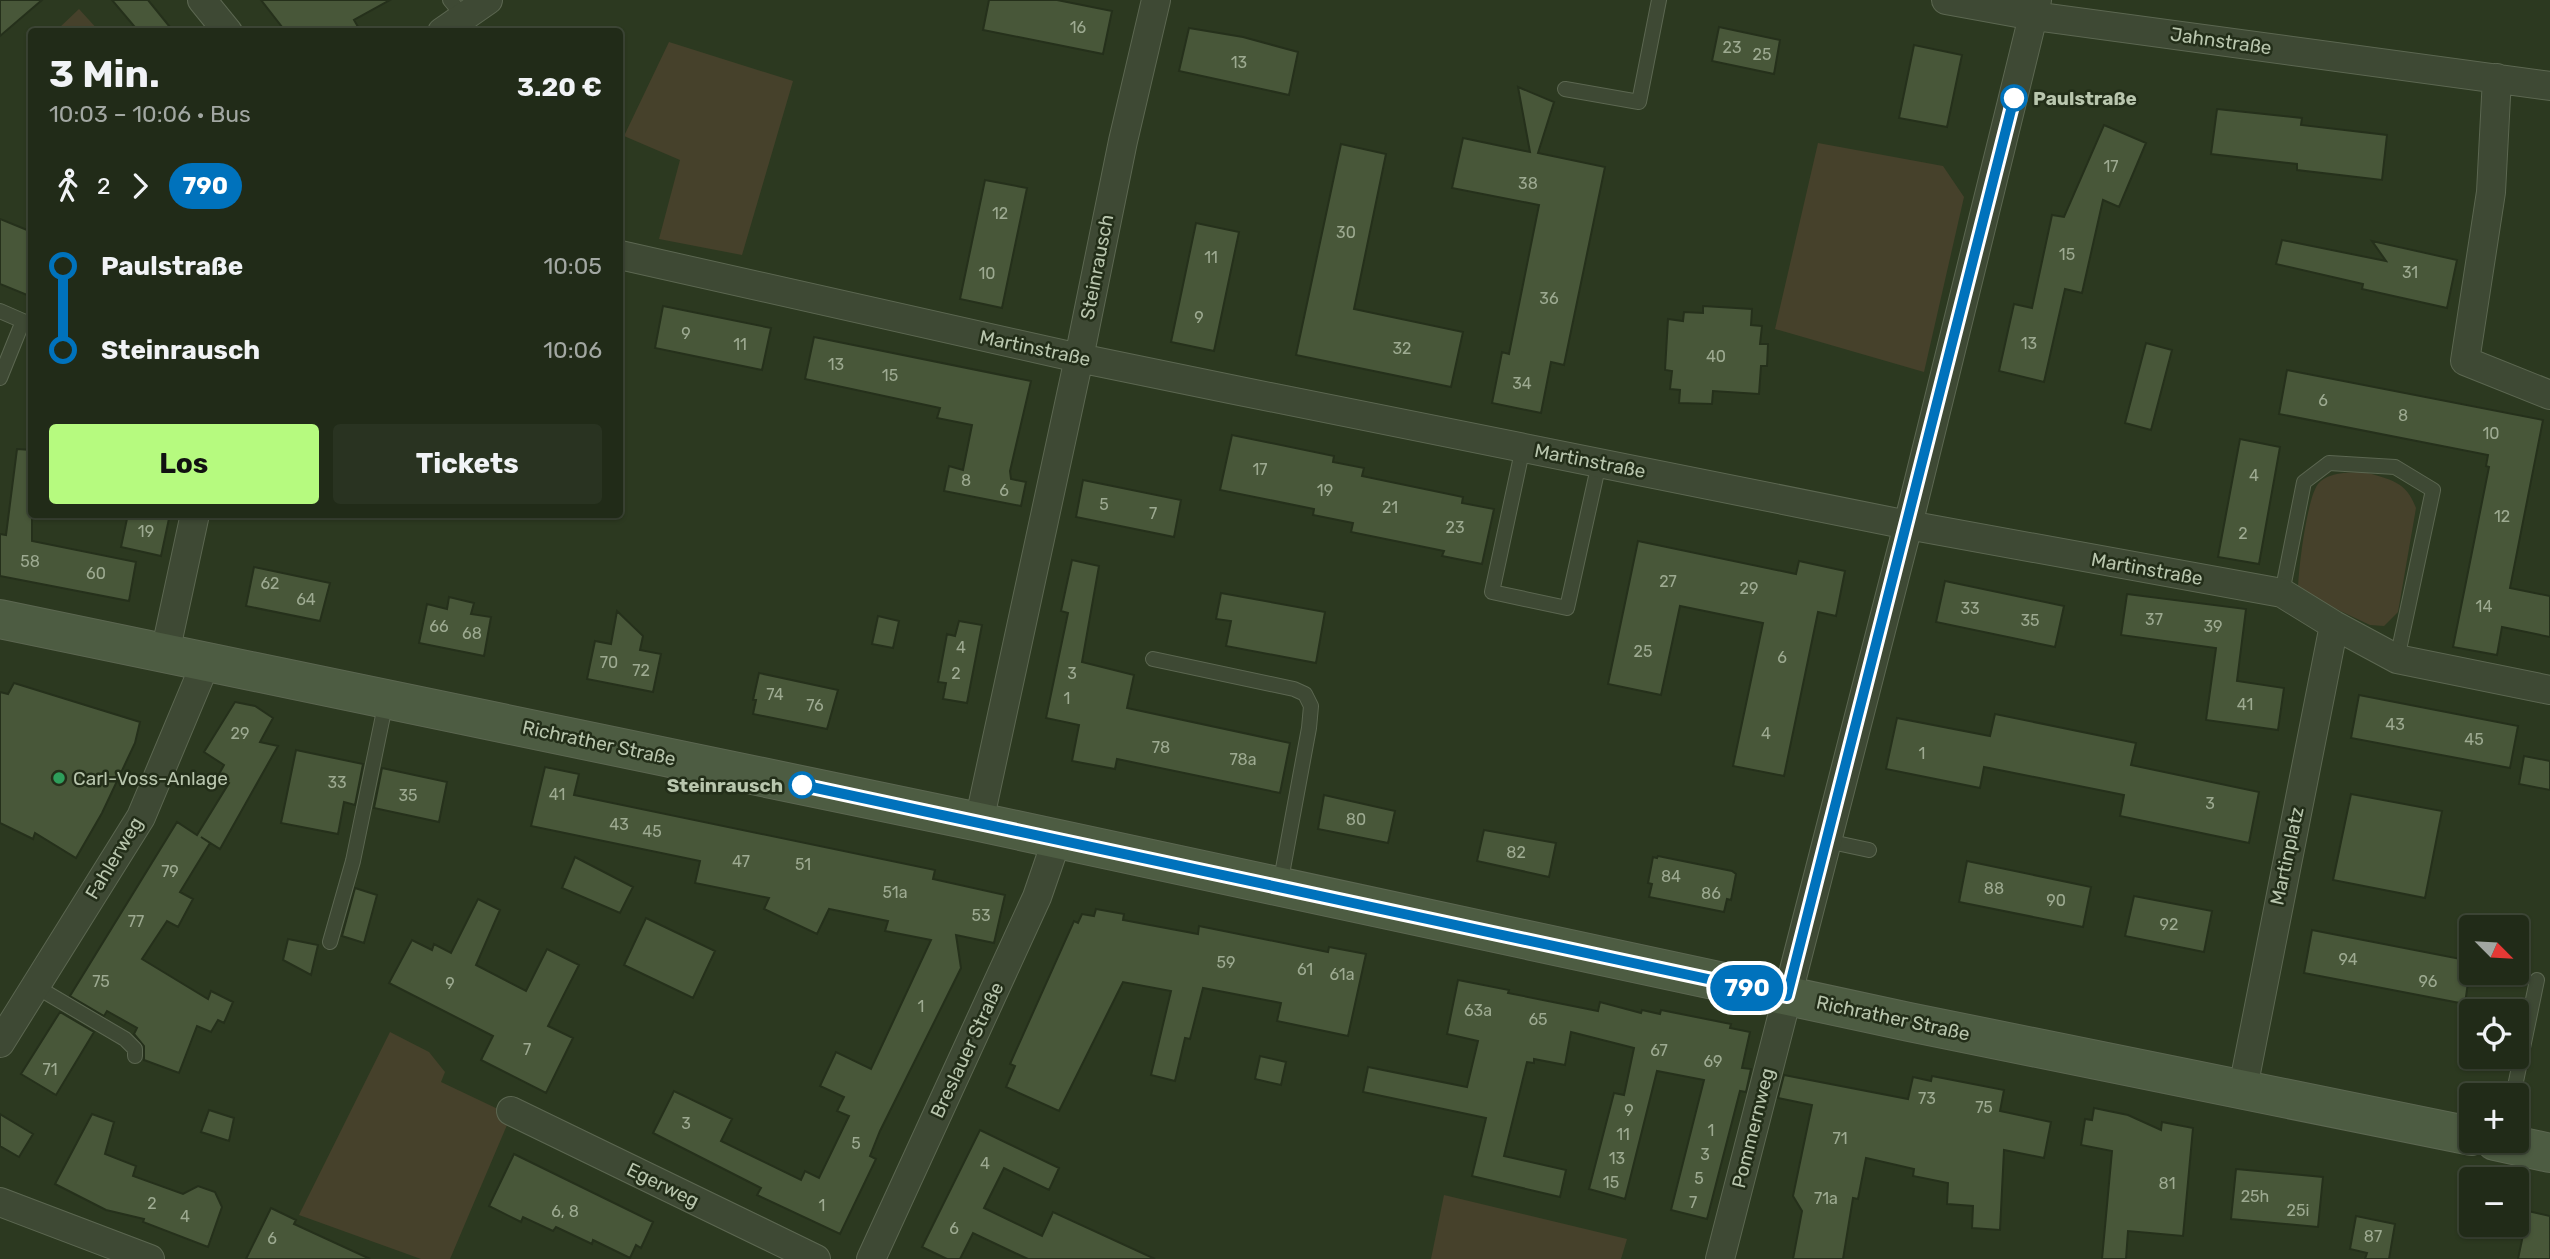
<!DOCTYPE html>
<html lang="de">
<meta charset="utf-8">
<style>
body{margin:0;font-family:Rubik,sans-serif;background:#293321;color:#f1f3f6;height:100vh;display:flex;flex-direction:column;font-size:26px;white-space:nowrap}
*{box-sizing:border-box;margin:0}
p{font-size:23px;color:#a2a7a2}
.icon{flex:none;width:38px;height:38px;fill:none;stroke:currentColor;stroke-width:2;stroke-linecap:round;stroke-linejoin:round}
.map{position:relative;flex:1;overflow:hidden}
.drawer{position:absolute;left:28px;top:28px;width:595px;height:490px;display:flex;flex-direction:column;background:#212b18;border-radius:7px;box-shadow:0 2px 5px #0004,0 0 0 2px #3e4737}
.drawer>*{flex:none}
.badge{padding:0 14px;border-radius:23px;font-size:24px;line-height:46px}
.needle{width:46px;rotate:114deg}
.fabs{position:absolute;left:2459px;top:915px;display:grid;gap:14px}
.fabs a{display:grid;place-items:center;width:70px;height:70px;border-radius:7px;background:#212b18;box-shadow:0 2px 5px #0004,0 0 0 2px #3e4737;font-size:35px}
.map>.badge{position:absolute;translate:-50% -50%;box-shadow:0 0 0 4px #fff}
.legs{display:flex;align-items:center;gap:10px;height:77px;padding:0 21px;font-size:23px}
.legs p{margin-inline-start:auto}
.summary{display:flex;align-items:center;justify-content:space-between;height:119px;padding:0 21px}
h1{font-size:38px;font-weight:700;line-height:52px}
.button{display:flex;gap:14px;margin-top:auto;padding:14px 21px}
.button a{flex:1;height:80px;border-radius:7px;background:#b6fa7f;color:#111;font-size:28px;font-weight:700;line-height:80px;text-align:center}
.button a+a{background:#293321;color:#f1f3f6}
ul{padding:0 21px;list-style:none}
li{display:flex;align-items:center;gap:24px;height:84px;font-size:26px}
li i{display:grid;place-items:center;width:10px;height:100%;margin:0 9px;background:currentColor}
li i::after{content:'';width:18px;height:18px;margin:-9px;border:5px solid;border-radius:50%;background:#212b18}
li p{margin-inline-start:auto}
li:first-child i{background:linear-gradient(#0000 50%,currentColor 0)}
li:last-child i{background:linear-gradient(currentColor 50%,#0000 0)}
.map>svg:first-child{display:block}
</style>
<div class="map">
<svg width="2550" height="1259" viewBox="0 0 2550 1259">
<rect width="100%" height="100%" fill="#2c3920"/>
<path fill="#46412b" d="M 79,9 L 99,31 L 58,31 L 59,28 Z
M 669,42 L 793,81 L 742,255 L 659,239 L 680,160 L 624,136 Z
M 1818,143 L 1943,166 L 1964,197 L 1924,372 L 1775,329 Z
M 2365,472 C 2391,480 2406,481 2416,508 L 2398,612 L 2384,626 L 2370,625 L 2298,591 C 2298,571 2307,498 2318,484 C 2329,471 2350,473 2365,472 Z
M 390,1032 L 429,1052 L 445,1072 L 441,1082 L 500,1110 L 507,1125 L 450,1259 L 421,1259 L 299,1215 Z
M 1444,1195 L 1627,1239 L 1621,1259 L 1431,1259 Z"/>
<path fill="#485739" stroke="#25301b" stroke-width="2" d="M 0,0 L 42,0 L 0,36 Z
M 112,0 L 148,0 L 174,32 L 139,32 Z
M 261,0 L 390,0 L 354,20 L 361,32 L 286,32 Z
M 989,0 L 1057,0 L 1112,11 L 1103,54 L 983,30 Z
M 1719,27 L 1780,40 L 1774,74 L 1712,61 Z
M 1189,28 L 1243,37 L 1298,52 L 1289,95 L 1179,71 Z
M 1914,45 L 1962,55 L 1947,127 L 1899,118 Z
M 1518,87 L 1554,102 L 1538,153 L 1605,167 L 1564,365 L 1551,362 L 1541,413 L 1492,403 L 1502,352 L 1509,354 L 1539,205 L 1452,188 L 1463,138 L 1530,152 Z
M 2217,109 L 2302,118 L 2301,125 L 2387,135 L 2382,180 L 2297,170 L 2297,164 L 2211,154 Z
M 2104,125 L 2146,143 L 2119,207 L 2103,200 L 2082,293 L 2065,289 L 2044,382 L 1999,371 L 2014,304 L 2032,308 L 2052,215 L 2064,217 Z
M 1341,144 L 1386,154 L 1354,309 L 1463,332 L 1451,387 L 1296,355 Z
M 985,180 L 1027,188 L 1002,308 L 960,299 Z
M 0,219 L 32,232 L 32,297 L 0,284 Z
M 1196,223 L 1239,232 L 1214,351 L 1171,342 Z
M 2282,240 L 2386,261 L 2372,241 L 2457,260 L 2447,308 L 2362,289 L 2363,284 L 2276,264 Z
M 663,306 L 771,328 L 762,370 L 655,348 Z
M 1703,306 L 1752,309 L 1751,325 L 1762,326 L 1760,344 L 1768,344 L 1767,366 L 1761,366 L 1759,394 L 1713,391 L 1712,404 L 1679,403 L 1680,390 L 1670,389 L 1672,371 L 1665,370 L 1668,319 L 1683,321 L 1684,312 L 1703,313 Z
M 814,337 L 1031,381 L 1010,471 L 1011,479 L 1026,482 L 1021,506 L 944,491 L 949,466 L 963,470 L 972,425 L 937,418 L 940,408 L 805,379 Z
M 2146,343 L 2172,350 L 2151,430 L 2125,423 Z
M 2287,370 L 2543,420 L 2510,588 L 2550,596 L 2550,637 L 2502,627 L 2497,655 L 2453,647 L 2489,467 L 2486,466 L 2488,455 L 2279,414 Z
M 1232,435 L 1334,456 L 1333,462 L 1364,468 L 1362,476 L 1463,497 L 1462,503 L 1494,509 L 1482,564 L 1442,556 L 1444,551 L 1351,532 L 1353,523 L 1313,515 L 1314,509 L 1220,490 Z
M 2240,439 L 2280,447 L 2259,564 L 2218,557 Z
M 17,449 L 32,450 L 32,541 L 136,562 L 129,601 L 0,576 L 0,534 L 6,535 Z
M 1083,480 L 1181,500 L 1174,537 L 1076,517 Z
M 128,514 L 170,514 L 161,556 L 121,547 Z
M 1638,541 L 1796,574 L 1799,561 L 1845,571 L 1836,616 L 1818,612 L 1784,776 L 1733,766 L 1763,623 L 1680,606 L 1661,695 L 1608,684 Z
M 1072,560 L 1099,566 L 1082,662 L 1134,675 L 1127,708 L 1290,743 L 1280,793 L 1117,759 L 1115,769 L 1072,761 L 1079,725 L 1046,718 L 1068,613 L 1061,611 Z
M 254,567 L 330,583 L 320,621 L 246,606 Z
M 1945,581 L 2064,606 L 2055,647 L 1936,622 Z
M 1221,593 L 1325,612 L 1316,663 L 1226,646 L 1231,621 L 1216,619 Z
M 2127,594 L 2246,609 L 2237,681 L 2284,688 L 2278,730 L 2206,720 L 2216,648 L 2121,635 Z
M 449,597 L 474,603 L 471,614 L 491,617 L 484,656 L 419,643 L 427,604 L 447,609 Z
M 617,611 L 643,636 L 640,650 L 661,654 L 653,692 L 587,679 L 595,641 L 611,644 Z
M 878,616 L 899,621 L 893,648 L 872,644 Z
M 959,621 L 982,625 L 967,703 L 943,699 L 946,683 L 938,682 L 947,634 L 955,636 Z
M 759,673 L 838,690 L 827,729 L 753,714 L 756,700 L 753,700 Z
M 14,683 L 140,722 L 135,743 L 102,813 L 76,858 L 35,833 L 33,839 L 0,823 L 0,692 L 8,694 Z
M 2359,695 L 2518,726 L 2510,768 L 2351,738 Z
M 235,702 L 255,706 L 273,718 L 260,742 L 278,746 L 220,849 L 201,837 L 210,843 L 180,892 L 193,899 L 178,927 L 167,921 L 142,959 L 208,999 L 211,991 L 233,1002 L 224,1023 L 218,1020 L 211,1032 L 197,1026 L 179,1073 L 144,1060 L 144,1046 L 134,1034 L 137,1028 L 107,1011 L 104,1016 L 70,996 L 177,822 L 197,835 L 229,783 L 218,776 L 224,765 L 204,752 Z
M 1995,714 L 2136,743 L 2131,765 L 2259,792 L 2249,843 L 2120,816 L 2124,795 L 1984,767 L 1980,788 L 1886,769 L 1897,718 L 1990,736 Z
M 296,750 L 363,764 L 355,805 L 344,802 L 338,834 L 281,823 Z
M 2524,756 L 2550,761 L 2550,790 L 2519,784 Z
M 545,767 L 579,774 L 574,795 L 935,870 L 933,879 L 1005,895 L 994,943 L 956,935 L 961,968 L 880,1131 L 870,1156 L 876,1159 L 840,1234 L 757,1195 L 761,1188 L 653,1133 L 674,1091 L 732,1119 L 721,1141 L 801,1180 L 805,1171 L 819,1178 L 849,1116 L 837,1111 L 844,1097 L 820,1086 L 827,1071 L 836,1052 L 871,1069 L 931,940 L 885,931 L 888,921 L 829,909 L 817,934 L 764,909 L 769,898 L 695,883 L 700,861 L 531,826 Z
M 382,768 L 447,782 L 439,822 L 374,808 Z
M 2351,794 L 2442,811 L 2425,898 L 2333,880 Z
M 1324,795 L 1395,811 L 1388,843 L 1318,829 Z
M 1484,830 L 1556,843 L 1549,877 L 1477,861 Z
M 1658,856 L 1732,871 L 1736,874 L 1731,900 L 1727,899 L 1724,912 L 1649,897 L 1652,884 L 1648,883 L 1653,857 L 1657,858 Z
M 575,857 L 633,887 L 620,913 L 562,888 Z
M 1967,861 L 2091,887 L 2083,927 L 1959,902 Z
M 355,888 L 377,895 L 364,943 L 342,936 Z
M 2134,896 L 2212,911 L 2204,952 L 2125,936 Z
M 478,899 L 500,910 L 476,965 L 526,991 L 547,949 L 579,965 L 548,1026 L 573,1038 L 546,1093 L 481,1060 L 493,1036 L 389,983 L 412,940 L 432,950 L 434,944 L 451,953 Z
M 1096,909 L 1124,914 L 1123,920 L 1198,934 L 1199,926 L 1328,952 L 1329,947 L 1366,954 L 1348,1036 L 1277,1021 L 1281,1003 L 1203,988 L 1190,1039 L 1185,1038 L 1175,1081 L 1151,1075 L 1171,991 L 1123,982 L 1059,1111 L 1006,1087 L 1015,1066 L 1010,1064 L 1074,921 L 1078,923 L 1082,914 L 1094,916 Z
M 646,918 L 715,951 L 693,998 L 624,965 Z
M 2312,930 L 2471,961 L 2465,1004 L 2304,973 Z
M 288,939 L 318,945 L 311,975 L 283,960 Z
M 1458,980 L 1509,990 L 1508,993 L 1598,1011 L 1600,1002 L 1641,1013 L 1642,1010 L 1660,1014 L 1661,1010 L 1731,1024 L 1730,1028 L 1750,1032 L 1742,1068 L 1751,1069 L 1746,1092 L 1740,1091 L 1707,1219 L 1671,1210 L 1704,1080 L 1657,1071 L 1625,1199 L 1589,1189 L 1614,1093 L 1624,1095 L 1634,1048 L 1571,1032 L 1565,1065 L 1534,1059 L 1534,1063 L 1527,1062 L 1504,1156 L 1566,1170 L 1560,1197 L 1472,1176 L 1486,1118 L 1363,1092 L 1368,1067 L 1467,1087 L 1478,1041 L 1447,1034 Z
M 60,1012 L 94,1032 L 56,1095 L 21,1074 Z
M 1260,1056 L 1286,1062 L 1281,1085 L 1255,1079 Z
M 1784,1075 L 1908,1099 L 1913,1077 L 1931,1081 L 1932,1076 L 2004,1090 L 2000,1111 L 2051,1122 L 2044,1158 L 2004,1150 L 2000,1230 L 1972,1228 L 1973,1206 L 1947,1204 L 1948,1183 L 1913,1176 L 1914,1169 L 1866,1158 L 1858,1199 L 1853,1198 L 1843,1259 L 1793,1259 L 1802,1211 L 1793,1196 L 1812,1105 L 1778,1098 Z
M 2094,1108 L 2128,1115 L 2161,1130 L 2162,1122 L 2193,1128 L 2183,1236 L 2128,1231 L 2126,1259 L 2102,1259 L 2112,1151 L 2081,1145 L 2085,1119 L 2092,1120 Z
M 209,1110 L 234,1118 L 229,1141 L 201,1132 Z
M 0,1114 L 33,1134 L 19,1157 L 0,1146 Z
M 92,1114 L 114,1122 L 105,1154 L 136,1166 L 133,1176 L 183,1194 L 198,1186 L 215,1192 L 222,1207 L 208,1247 L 143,1222 L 144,1219 L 106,1210 L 55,1184 Z
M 980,1130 L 1059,1168 L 1049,1190 L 1004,1168 L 984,1208 L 1042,1236 L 1053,1212 L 1155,1259 L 1028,1259 L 973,1233 L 960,1259 L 947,1259 L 922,1247 Z
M 514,1154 L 653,1222 L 641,1248 L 636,1245 L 630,1258 L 593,1240 L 592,1244 L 556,1227 L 553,1231 L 523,1217 L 521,1222 L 489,1206 Z
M 2236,1169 L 2323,1177 L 2318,1227 L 2231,1219 Z
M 271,1208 L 296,1220 L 294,1224 L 370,1259 L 246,1259 Z
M 2528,1211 L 2550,1216 L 2550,1259 L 2518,1259 Z
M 2356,1216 L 2395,1224 L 2389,1259 L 2365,1259 L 2367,1253 L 2350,1249 Z"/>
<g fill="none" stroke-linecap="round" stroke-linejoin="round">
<defs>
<path id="lane" d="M 450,0 L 464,17
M 1565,89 L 1639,102 L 1659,0
M 0,311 L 23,321 L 0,378
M 1523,447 L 1492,592 L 1567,608 L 1599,463
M 2282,593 L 2304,482 L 2329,463 L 2395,467 L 2433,490 L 2397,659
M 1153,659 L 1294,689 L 1305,694 L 1311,706 L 1309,728 L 1280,885
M 1827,841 L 1869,850
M 330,942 L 353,861 L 386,701
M 35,986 L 125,1039 L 135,1049 L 135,1056
M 2513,1096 L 2537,980"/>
<path id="street" d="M 202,0 L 228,32
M 1946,0 L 2034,16 L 2550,86
M 442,32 L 488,0
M 2497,78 L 2491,192 L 2465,361 L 2550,395
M 620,255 L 1079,358 L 1230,389 L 1908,525 L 2282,593 L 2334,625 L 2397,659 L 2550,690
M 165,653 L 195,514
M 979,822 L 1079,358 L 1123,141 L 1156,0
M 0,1043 L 141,817 L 206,662
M 2243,1088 L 2334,625
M 511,1111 L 816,1259
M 0,1202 L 150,1259
M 871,1259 L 1037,897 L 1057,839
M 1720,1259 L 1908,525 L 2037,0"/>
<path id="secondary" d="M 0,619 L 979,822 L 1909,1022 L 2471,1136
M 2495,1141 L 2550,1153"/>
</defs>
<use href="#lane" stroke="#5c6751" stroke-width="16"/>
<use href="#street" stroke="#5c6751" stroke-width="30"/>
<use href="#secondary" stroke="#5c6751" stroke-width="40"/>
<use href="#lane" stroke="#3e4934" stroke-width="14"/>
<use href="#street" stroke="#3e4934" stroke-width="28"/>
<use href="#secondary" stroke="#4d5c42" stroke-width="38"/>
</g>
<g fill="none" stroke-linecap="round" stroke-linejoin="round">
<defs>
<path id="line-1" d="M 802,785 L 1787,996 L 2014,98"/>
</defs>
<use href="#line-1" stroke="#fff" stroke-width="16"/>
<use href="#line-1" stroke="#0072bc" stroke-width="10"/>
</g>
<g fill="#fff" stroke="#0072bc" stroke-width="3.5">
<circle cx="2014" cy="98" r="12"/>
<circle cx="802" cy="785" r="12"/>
</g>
<circle fill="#2e9e5b" stroke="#232e19" stroke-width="2.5" cx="59" cy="778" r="7"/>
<g text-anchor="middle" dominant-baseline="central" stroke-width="5" stroke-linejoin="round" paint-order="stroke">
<g font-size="16" fill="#9daa91">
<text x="1078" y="27">16</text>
<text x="1732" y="47">23</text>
<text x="1762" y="54">25</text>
<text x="1239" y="62">13</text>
<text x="2111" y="166">17</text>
<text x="1528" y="183">38</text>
<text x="1000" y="213">12</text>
<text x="1346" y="232">30</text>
<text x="2067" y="254">15</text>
<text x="1211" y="257">11</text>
<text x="2410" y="272">31</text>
<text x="987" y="273">10</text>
<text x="1549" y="298">36</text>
<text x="1199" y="317">9</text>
<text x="686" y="333">9</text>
<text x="2029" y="343">13</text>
<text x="740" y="344">11</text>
<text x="1402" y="348">32</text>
<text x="1716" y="356">40</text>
<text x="836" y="364">13</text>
<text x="890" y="375">15</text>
<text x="1522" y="383">34</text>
<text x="2323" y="400">6</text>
<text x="2403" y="415">8</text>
<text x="2491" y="433">10</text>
<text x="1260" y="469">17</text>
<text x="2254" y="475">4</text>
<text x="966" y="480">8</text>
<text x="1004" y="490">6</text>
<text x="1325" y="490">19</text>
<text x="1104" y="504">5</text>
<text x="1390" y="507">21</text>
<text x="1153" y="513">7</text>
<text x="2502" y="516">12</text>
<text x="1455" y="527">23</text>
<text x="146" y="531">19</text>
<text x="2243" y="533">2</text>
<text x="30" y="561">58</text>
<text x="96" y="573">60</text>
<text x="1668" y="581">27</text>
<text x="270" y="583">62</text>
<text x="1749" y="588">29</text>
<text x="306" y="599">64</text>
<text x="2484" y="606">14</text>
<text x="1970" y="608">33</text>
<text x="2154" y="619">37</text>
<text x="2030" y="620">35</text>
<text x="439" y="626">66</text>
<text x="2213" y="626">39</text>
<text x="472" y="633">68</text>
<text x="961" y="647">4</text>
<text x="1643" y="651">25</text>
<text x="1782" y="657">6</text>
<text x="609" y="662">70</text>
<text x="641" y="670">72</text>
<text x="956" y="673">2</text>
<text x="1072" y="673">3</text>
<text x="775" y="694">74</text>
<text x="1067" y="698">1</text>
<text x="2245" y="704">41</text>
<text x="815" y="705">76</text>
<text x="2395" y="724">43</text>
<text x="240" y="733">29</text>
<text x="1766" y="733">4</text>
<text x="2474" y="739">45</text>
<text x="1161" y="747">78</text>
<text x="1922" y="753">1</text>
<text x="1243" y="759">78a</text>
<text x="337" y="782">33</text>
<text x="557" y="794">41</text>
<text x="408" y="795">35</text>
<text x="2210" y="803">3</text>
<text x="1356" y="819">80</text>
<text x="619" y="824">43</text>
<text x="652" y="831">45</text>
<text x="1516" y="852">82</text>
<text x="741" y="861">47</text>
<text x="803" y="864">51</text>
<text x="170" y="871">79</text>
<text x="1671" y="876">84</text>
<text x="1994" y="888">88</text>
<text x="895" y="892">51a</text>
<text x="1711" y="893">86</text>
<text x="2056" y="900">90</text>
<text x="981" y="915">53</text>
<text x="136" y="921">77</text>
<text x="2169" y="924">92</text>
<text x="2348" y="959">94</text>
<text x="1226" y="962">59</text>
<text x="1305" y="969">61</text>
<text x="1342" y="974">61a</text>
<text x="101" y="981">75</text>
<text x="2428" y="981">96</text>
<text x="450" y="983">9</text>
<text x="921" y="1006">1</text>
<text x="1478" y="1010">63a</text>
<text x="1538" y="1019">65</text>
<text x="527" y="1049">7</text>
<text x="1659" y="1050">67</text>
<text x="1713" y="1061">69</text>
<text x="50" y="1069">71</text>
<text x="1927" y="1098">73</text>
<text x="1984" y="1107">75</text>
<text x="1629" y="1110">9</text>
<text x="686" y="1123">3</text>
<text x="1711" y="1130">1</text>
<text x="1623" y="1134">11</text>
<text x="1840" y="1138">71</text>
<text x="856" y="1143">5</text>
<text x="1705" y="1154">3</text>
<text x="1617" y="1158">13</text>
<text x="985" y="1163">4</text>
<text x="1699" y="1178">5</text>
<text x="1611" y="1182">15</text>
<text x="2167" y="1183">81</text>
<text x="2255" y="1196">25h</text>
<text x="1826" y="1198">71a</text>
<text x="1693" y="1202">7</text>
<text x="152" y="1203">2</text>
<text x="822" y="1205">1</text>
<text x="2298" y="1210">25i</text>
<text x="565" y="1211">6, 8</text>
<text x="185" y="1216">4</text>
<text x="954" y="1228">6</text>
<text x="2373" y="1236">87</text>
<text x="272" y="1238">6</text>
</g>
<g font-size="19" fill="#b9c6ae" stroke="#232e19">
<text transform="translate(2221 41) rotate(8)">Jahnstraße</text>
<text transform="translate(1097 267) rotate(-79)">Steinrausch</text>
<text transform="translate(1035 348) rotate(12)">Martinstraße</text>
<text transform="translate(1590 461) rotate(11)">Martinstraße</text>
<text transform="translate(2147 569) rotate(10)">Martinstraße</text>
<text transform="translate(599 743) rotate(12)">Richrather Straße</text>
<text transform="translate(2287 856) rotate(-78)">Martinplatz</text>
<text transform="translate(114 858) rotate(-59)">Fahlerweg</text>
<text transform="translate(1893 1018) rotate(12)">Richrather Straße</text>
<text transform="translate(967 1050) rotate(-65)">Breslauer Straße</text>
<text transform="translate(1753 1128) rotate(-76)">Pommernweg</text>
<text transform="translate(663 1185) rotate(26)">Egerweg</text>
</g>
<g font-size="19" font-weight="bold" fill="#b9c6ae" stroke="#232e19" text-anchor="start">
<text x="2033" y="98">Paulstraße</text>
<text x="783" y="785" text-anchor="end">Steinrausch</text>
</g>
<g font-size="19" fill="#b9c6ae" stroke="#232e19" text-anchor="start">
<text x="73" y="778">Carl-Voss-Anlage</text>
</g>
</g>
</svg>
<div class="fabs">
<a><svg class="needle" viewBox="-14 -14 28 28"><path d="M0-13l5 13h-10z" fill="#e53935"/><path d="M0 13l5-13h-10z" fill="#a2a7a2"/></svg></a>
<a><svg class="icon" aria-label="locate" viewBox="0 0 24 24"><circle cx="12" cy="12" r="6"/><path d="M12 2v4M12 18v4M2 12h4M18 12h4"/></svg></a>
<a>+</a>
<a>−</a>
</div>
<b class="badge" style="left:1747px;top:988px;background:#0072bc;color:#fff">790</b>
<section class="drawer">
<div class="summary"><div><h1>3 Min.</h1><p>10:03 – 10:06 · Bus</p></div><b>3.20 €</b></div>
<div class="legs"><svg class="icon" aria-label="walk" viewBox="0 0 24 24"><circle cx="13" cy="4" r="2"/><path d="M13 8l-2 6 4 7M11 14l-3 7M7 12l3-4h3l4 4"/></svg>2<svg class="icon" aria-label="forward" viewBox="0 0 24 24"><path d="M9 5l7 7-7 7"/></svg><b class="badge" style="background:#0072bc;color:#fff">790</b></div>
<ul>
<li><i style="color:#0072bc"></i><b>Paulstraße</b><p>10:05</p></li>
<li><i style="color:#0072bc"></i><b>Steinrausch</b><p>10:06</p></li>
</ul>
<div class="button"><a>Los</a><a>Tickets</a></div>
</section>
</div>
